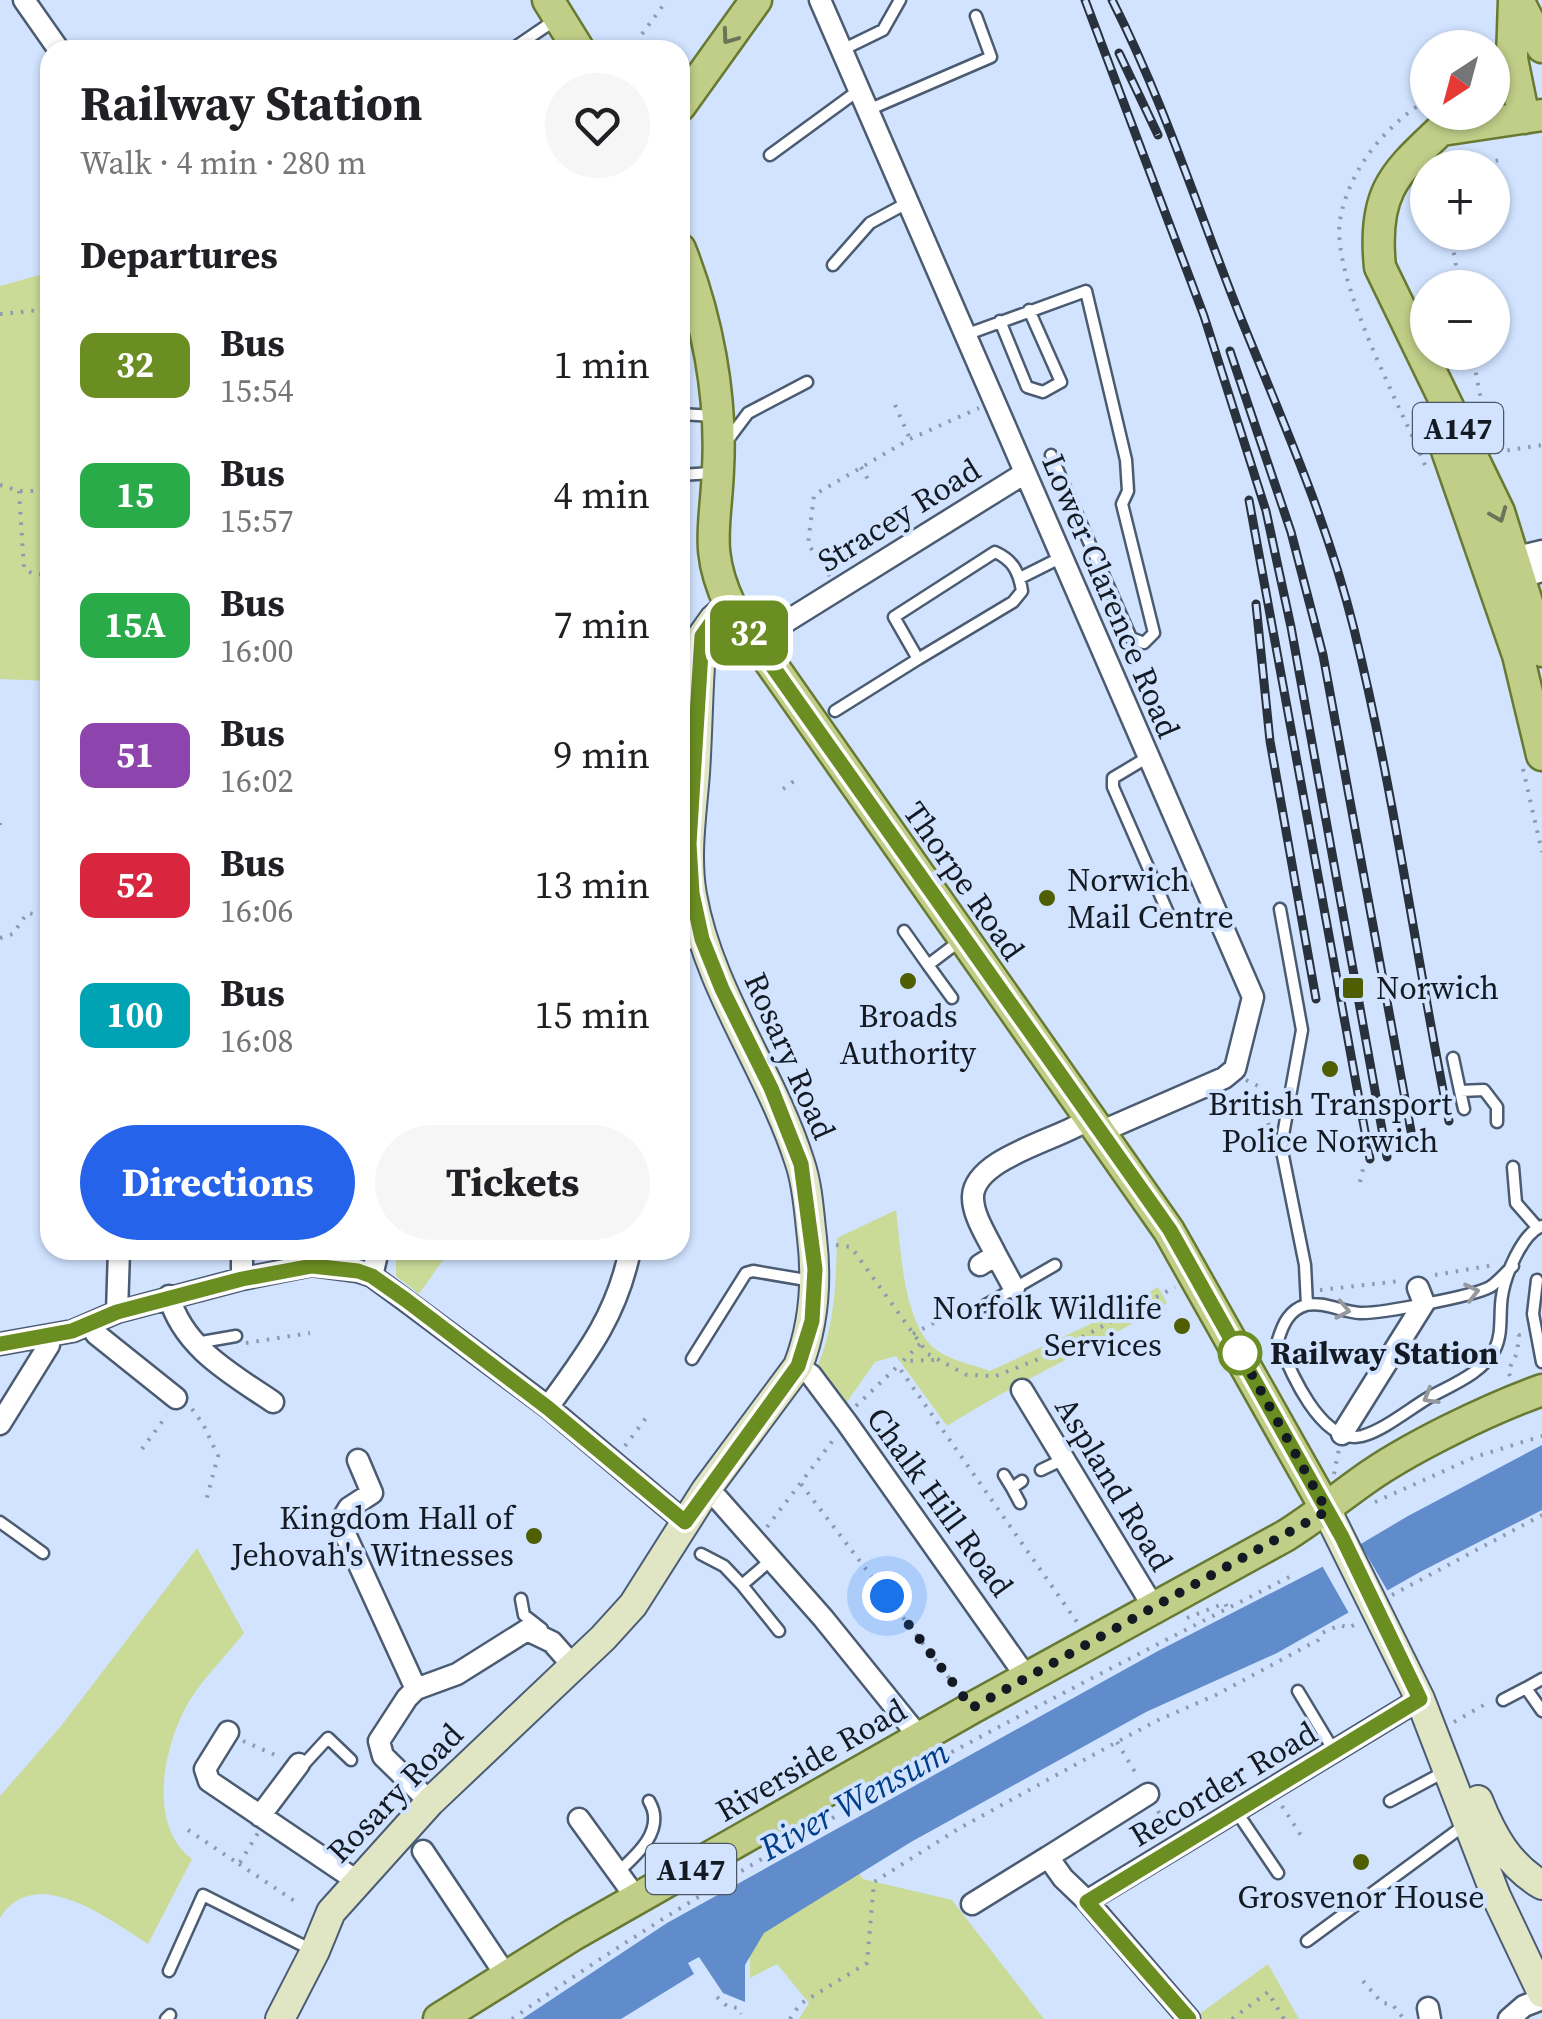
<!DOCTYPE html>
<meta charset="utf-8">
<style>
body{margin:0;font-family:"Source Serif 4",serif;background:#f6f6f6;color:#202124;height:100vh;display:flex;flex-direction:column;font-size:38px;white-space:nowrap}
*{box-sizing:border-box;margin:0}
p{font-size:32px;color:#757577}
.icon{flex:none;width:55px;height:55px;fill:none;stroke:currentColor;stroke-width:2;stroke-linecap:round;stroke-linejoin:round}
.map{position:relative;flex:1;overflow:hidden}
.panel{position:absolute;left:40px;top:40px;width:650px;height:1220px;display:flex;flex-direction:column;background:#fff;border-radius:30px;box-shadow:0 2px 8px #0004}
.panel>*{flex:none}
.badge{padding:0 20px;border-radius:15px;font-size:35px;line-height:65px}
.needle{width:65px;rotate:216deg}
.controls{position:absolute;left:1410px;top:30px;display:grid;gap:20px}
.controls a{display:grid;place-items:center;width:100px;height:100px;border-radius:50%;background:#fff;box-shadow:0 2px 8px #0004;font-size:50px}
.you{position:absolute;width:50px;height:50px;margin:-25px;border:8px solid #fff;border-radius:50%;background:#1a73e8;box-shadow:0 0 0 15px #1a73e833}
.map>.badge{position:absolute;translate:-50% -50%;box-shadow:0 0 0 5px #fff}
h2{padding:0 40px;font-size:38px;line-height:90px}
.round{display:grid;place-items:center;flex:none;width:105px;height:105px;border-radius:52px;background:#f6f6f6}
.head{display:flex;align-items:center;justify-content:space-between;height:170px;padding:0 40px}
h1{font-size:48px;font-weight:700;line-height:75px}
.button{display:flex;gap:20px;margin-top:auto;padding:20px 40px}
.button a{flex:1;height:115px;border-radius:60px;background:#2563eb;color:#fff;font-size:40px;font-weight:700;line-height:115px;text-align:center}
.button a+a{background:#f6f6f6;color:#202124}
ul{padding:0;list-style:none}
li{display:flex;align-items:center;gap:30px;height:130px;padding:0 40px}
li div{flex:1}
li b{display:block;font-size:38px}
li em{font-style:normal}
li .badge{min-width:110px;font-weight:700;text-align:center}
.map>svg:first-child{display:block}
</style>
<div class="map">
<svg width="1542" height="2019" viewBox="0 0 1542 2019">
<rect width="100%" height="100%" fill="#d1e3ff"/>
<path fill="#cadb98" d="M 50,272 L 50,681 L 0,679 L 0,286 Z
M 896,1210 C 901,1248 903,1328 938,1351 C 953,1361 974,1365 990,1371 L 1097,1321 L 1158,1287 L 1167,1303 C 1095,1348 1018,1381 947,1426 L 896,1356 L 875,1362 L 847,1402 L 818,1365 C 835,1324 836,1282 837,1238 Z
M 396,1250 L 450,1250 L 419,1294 L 396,1276 Z
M 197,1548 L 244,1633 C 227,1655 204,1677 190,1700 C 164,1743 146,1825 192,1859 L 148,1944 C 109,1920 36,1862 0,1918 L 0,1796 L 61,1726 Z
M 850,1859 L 863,1879 L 952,1900 L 1044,2019 L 799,2019 L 809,2003 L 777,1964 L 750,1978 L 750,1939 Z
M 1268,1964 L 1299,2019 L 1201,2019 L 1198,2015 Z"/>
<path fill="#608ccb" d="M 1542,1445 L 1542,1510 L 1420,1572 L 1277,1653 L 1146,1712 L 911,1842 L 764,1933 L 745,1965 L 745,2002 L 723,1993 L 699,1957 L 688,1963 L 694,1974 L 621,2019 L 522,2019 L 667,1923 L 1158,1651 L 1322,1567 L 1408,1516 Z"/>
<path fill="#d1e3ff" d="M 1358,1540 L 1390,1595 L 1351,1617 L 1320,1562 Z"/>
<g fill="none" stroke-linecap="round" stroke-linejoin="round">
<defs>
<path id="lane" d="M 511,50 L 558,18
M 842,50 L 883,30 L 900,0
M 868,110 L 991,57 L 976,16
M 770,155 L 859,90
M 833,265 L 870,223 L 907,203
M 1000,321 L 1027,387 L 1043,392 L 1061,382 L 1029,310
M 965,335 L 1086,291 L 1126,460 L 1128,491 L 1122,504 L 1154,633 L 1144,643 L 1131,638 L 1051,455
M 680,414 L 714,416
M 727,441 L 748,413 L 807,382
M 680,475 L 712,473
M 995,552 C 1013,560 1019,572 1022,591 L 1013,602 L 918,659 L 894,617 Z
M 1020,578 L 1062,557
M 835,711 L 918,659
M 1148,757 L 1113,778 L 1113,787 L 1172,922
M 1280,909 L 1302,1030 L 1281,1146 L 1305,1265 L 1307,1305
M 904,931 L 928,965 L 961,940
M 680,947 L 701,939
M 928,965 L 952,998
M 1453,1058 L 1460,1091
M 1464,1109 L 1460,1091 L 1484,1090 L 1497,1107 L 1497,1122
M 1513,1167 L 1516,1203 L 1537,1227
M 1513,1266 C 1506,1272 1498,1282 1490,1287 C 1474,1296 1379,1314 1360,1313 C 1342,1312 1323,1301 1306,1305 C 1289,1310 1283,1324 1278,1340 C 1289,1369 1321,1446 1362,1436 C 1384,1430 1408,1410 1428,1398 C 1451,1385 1482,1374 1495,1349 C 1503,1333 1499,1313 1502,1296 C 1505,1276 1522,1233 1542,1226
M 1537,1280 L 1533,1314 L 1542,1362
M 984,1306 L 1055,1265
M 196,1343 L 236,1336
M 692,1359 L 746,1273 L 753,1271 L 812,1281
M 1041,1470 L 1064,1459
M 1004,1475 L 1012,1488 L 1022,1481
M 1012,1488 L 1020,1503
M 0,1522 L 43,1553
M 701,1554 L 724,1566 L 742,1585 L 771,1560
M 742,1585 L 779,1631
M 521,1599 L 524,1615 L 542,1629
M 1542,1679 L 1526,1688 L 1542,1711
M 1298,1691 L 1334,1751
M 1503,1700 L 1526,1688
M 299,1764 L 305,1763 L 328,1738 L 351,1760
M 1390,1801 L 1446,1771
M 1236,1811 L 1278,1873
M 618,1872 C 638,1854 666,1829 649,1801
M 1307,1941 L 1466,1824
M 169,1971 L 203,1895 L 314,1951
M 166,2019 L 170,2015"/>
<path id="street" d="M 24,0 L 59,50
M 820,0 L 1253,997 L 1235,1069 L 1224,1078 L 1100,1132
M 1505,560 L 1542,551
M 1507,581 L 1542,571
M 755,641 L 1025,473
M 242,1250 L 242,1279
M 996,1255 L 1014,1288
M 980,1265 L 996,1255 C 988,1238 972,1215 973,1196 C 975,1157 1062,1139 1089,1119
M 372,1276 L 378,1250
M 169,1296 C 183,1348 232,1374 273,1402
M 117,1312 L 119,1250
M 91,1325 L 96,1334 L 176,1398
M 0,1344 L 73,1331 L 117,1312 L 242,1279 L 312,1265 L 357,1271 L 372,1276 L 406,1301 L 548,1407 L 685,1522
M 798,1366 L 811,1375 L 847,1423 L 1027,1678
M 1022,1390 L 1154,1608
M 548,1407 C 586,1355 617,1315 630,1250
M 0,1424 L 49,1345 L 48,1336
M 1342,1434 L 1424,1303 L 1418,1288
M 358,1460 L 372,1493 L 349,1508 L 340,1523 L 416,1689 L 407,1698 L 379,1741 L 383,1756 L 430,1802
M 706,1490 L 718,1499 L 823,1618 L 920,1738
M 416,1689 L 457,1674 L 527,1630 L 552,1642 L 567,1659 L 576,1662
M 228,1732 L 205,1769 L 209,1781 L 357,1881
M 260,1816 L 299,1764
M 579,1819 L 637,1899
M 423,1851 L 507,1977
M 1048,1857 L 1148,1794
M 972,1904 L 1048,1857 L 1063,1878 L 1087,1901
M 1428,2008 L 1430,2019
M 1189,2019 L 1087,1901 L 1420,1699
M 1509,2019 L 1524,2006 L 1542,1999"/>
<path id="secondary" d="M 1327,1511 L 1420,1699 L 1496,1896 L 1542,1993
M 1478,1800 C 1492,1835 1508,1865 1542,1885
M 280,2019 L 315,1951 L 331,1912 L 430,1802 L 603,1638 L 633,1605 L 706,1490 L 798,1366 C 814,1325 817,1281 812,1238 C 809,1213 808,1187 800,1163 C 771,1071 709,991 692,895 C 685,855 692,813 695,773 C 698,727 698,682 702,636 L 714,619 L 730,605"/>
<path id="primary" d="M 548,0 L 579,50
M 1514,0 L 1512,59 L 1524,118
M 1518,0 L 1542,47
M 680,106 L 756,0
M 1459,112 C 1404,168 1371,180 1380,267 L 1499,512 L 1542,651
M 1442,130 L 1542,115
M 680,249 C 707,317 722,396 718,469 C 716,525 704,550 730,605 L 1169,1231 L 1327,1511
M 1442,436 L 1518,655 L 1542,755
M 439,2019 L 573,1935 L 972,1708 L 1285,1536 C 1312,1519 1336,1500 1361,1482 C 1406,1449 1489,1409 1542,1390"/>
</defs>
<use href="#lane" stroke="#4b5b72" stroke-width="15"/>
<use href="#street" stroke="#4b5b72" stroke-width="25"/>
<use href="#secondary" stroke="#4b5b72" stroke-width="32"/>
<use href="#primary" stroke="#687a31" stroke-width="35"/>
<path stroke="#8c9aaf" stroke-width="4" stroke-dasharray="2.5 8" stroke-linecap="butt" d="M 642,34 L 667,0
M 1465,168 L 1499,160
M 1450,232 L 1460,288
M 0,314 L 50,309
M 1472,352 L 1486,427
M 895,405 L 910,439
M 1497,452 L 1542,445
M 1425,465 C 1401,407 1331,279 1340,220 C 1349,169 1385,126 1428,99
M 861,467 L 871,485
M 0,485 L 19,491 L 50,491
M 19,491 L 24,569 L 33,574 L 50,575
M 830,576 L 808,544 L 814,495 L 910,439 L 979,408
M 1523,769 L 1542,852
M 783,789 L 798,778
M 0,823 L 0,825
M 0,938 L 13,934 L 27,913 L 50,916
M 1246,1080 L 1260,1087 L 1270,1130
M 1360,1182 L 1363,1169
M 836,1245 L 851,1247 L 928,1354 L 967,1375 L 996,1376 L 1051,1354 L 1175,1287
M 1435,1275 L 1494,1265
M 1320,1290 L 1400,1281
M 913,1334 L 971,1303
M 246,1343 L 310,1333
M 920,1344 L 903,1361 L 934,1360
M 1510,1376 L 1508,1371 L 1517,1353 L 1519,1335 L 1512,1334
M 856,1406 L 898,1366 L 1077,1622
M 192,1409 L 203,1424 L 218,1456 L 206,1501
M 625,1446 L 649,1414
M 142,1449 L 167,1415
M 1334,1474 L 1339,1449
M 801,1484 L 959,1691
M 1375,1502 L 1475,1457 L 1542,1436
M 767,1527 L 834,1439
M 1392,1595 L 1542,1515
M 1187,1618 L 1225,1603 L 1227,1607
M 1454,1722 L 1489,1702
M 243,1741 L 280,1757
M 1117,1742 L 1138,1777
M 1282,1806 L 1302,1837 L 1298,1839
M 1158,1811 L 1168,1829
M 188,1830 L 239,1864 L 258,1833
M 239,1864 L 296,1902
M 1363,1981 L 1382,2003 L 1392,2004 L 1404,2019
M 717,1997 L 728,2007 L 739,2008 L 741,2014
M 512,2019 C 758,1846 1027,1711 1295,1574
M 790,2019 L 800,2004 L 867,1963 L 874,1882 L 958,1829 L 1093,1755 L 1156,1721 L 1216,1695 L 1318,1640 L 1322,1633 L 1340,1625 L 1349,1628 L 1360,1621
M 1232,2019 L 1268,1992 L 1284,2019"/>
<use href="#lane" stroke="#fff" stroke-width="10"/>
<use href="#street" stroke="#fff" stroke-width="20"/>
<use href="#secondary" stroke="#e0e6c4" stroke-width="28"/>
<use href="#primary" stroke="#c0ce88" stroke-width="30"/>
<defs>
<path id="rail" d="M 1085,0 L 1204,316 L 1266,511 L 1291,627 L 1387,1157
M 1112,0 C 1164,102 1198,210 1240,316 C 1282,420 1327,520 1354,629 C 1394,791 1416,957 1449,1121
M 1119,53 L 1158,135
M 1230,351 L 1291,532 L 1323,655 L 1411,1131
M 1249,500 L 1370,1159
M 1256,604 L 1270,741 L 1316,999"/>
</defs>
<use href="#rail" stroke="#29313c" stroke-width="9"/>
<use href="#rail" stroke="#d1e3ff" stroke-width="5" stroke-dasharray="15" stroke-linecap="butt"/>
</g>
<defs><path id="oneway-chevron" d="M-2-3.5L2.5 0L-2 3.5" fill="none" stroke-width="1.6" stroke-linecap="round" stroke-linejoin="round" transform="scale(2.5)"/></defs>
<g stroke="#6a7456">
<use href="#oneway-chevron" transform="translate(729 37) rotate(126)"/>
<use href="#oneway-chevron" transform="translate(1499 515) rotate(68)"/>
</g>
<g stroke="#95989c">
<use href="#oneway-chevron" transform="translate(1472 1292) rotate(-13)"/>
<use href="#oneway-chevron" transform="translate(1343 1310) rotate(11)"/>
<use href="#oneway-chevron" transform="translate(1430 1397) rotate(150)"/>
</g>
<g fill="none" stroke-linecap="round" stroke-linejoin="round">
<defs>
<path id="line" d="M 0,1344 L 72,1331 L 117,1312 L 242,1279 L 312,1266 L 358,1271 L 372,1276 L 406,1300 L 548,1408 L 685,1522 L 798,1366 L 812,1321 L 815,1269 L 801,1164 L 771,1088 L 722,989 L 702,939 L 692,893 L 689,844 L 702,636 L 714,619 L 730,606 L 1170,1230 L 1342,1537 L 1420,1699 L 1087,1902 L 1189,2019"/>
</defs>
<use href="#line" stroke="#fff" stroke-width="22"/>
<use href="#line" stroke="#6b8e23" stroke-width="15"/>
<path stroke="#131a23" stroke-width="10" stroke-dasharray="0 18" d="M 887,1596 L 972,1708 L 1327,1511 L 1240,1353"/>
</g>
<g fill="#4f5e00" stroke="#d1e3ff" stroke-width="4">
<circle cx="1047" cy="898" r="10"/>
<circle cx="908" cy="981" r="10"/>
<rect x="1341" y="976" width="24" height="24" rx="5"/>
<circle cx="1330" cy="1069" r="10"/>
<circle cx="1182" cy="1326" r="10"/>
<circle cx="534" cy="1536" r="10"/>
<circle cx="1361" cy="1862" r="10"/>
</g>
<circle fill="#fff" stroke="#6b8e23" stroke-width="5" cx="1240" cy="1353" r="20"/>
<g text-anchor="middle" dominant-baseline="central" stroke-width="8" stroke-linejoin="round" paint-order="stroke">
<g fill="#d1e3ff" stroke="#4c5665" stroke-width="2.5">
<rect x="1413" y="403" width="90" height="50" rx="8"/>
<rect x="646" y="1844" width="90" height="50" rx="8"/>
</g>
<g font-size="30" font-weight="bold" fill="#131a23">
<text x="1458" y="428">A147</text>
<text x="691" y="1869">A147</text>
</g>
<g font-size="32" fill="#131a23" stroke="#d1e3ff">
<text transform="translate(899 515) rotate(-32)">Stracey Road</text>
<text transform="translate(1111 596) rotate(67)">Lower Clarence Road</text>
<text transform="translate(964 881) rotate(55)">Thorpe Road</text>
<text transform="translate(790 1056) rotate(66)">Rosary Road</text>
<text transform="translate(1114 1484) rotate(59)">Aspland Road</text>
<text transform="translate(940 1502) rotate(54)">Chalk Hill Road</text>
<text transform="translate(811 1760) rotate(-30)">Riverside Road</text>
<text transform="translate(1223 1784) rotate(-31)">Recorder Road</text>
<text transform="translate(395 1793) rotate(-46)">Rosary Road</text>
</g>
<g font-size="32" fill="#131a23" stroke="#d1e3ff">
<text x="1067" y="880" text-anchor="start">Norwich<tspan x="1067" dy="37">Mail Centre</tspan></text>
<text x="1376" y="988" text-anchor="start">Norwich</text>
<text x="908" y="1016">Broads<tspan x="908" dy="37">Authority</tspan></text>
<text x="1330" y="1104">British Transport<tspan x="1330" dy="37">Police Norwich</tspan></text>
<text x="1162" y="1308" text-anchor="end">Norfolk Wildlife<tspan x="1162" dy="37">Services</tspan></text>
<text x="514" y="1518" text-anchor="end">Kingdom Hall of<tspan x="514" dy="37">Jehovah's Witnesses</tspan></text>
<text x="1361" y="1897">Grosvenor House</text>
</g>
<g font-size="32" font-weight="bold" fill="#131a23" stroke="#d1e3ff" text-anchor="start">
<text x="1270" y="1353">Railway Station</text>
</g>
<g font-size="35" font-style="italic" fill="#013e89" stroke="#d1e3ff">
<text transform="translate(854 1800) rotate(-29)">River Wensum</text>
</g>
</g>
</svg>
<div class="controls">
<a><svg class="needle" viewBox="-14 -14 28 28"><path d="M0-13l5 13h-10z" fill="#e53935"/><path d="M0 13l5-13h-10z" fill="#757577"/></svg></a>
<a>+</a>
<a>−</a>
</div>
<div class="you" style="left:887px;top:1596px"></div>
<b class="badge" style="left:749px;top:633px;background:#6b8e23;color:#fff">32</b>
<section class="panel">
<div class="head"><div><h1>Railway Station</h1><p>Walk · 4 min · 280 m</p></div><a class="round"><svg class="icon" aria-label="heart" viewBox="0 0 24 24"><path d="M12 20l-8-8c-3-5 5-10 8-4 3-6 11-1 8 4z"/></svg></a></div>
<h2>Departures</h2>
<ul>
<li><span class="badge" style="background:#6b8e23;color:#fff">32</span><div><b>Bus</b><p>15:54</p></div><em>1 min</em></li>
<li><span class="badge" style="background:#29ab4a;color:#fff">15</span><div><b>Bus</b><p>15:57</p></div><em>4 min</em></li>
<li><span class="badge" style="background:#29ab4a;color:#fff">15A</span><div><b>Bus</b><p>16:00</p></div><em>7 min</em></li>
<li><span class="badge" style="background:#8e44ad;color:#fff">51</span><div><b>Bus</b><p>16:02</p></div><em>9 min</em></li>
<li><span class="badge" style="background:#d7263d;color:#fff">52</span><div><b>Bus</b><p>16:06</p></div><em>13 min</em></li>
<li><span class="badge" style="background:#00a3b4;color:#fff">100</span><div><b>Bus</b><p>16:08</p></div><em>15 min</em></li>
</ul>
<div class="button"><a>Directions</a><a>Tickets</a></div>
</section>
</div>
